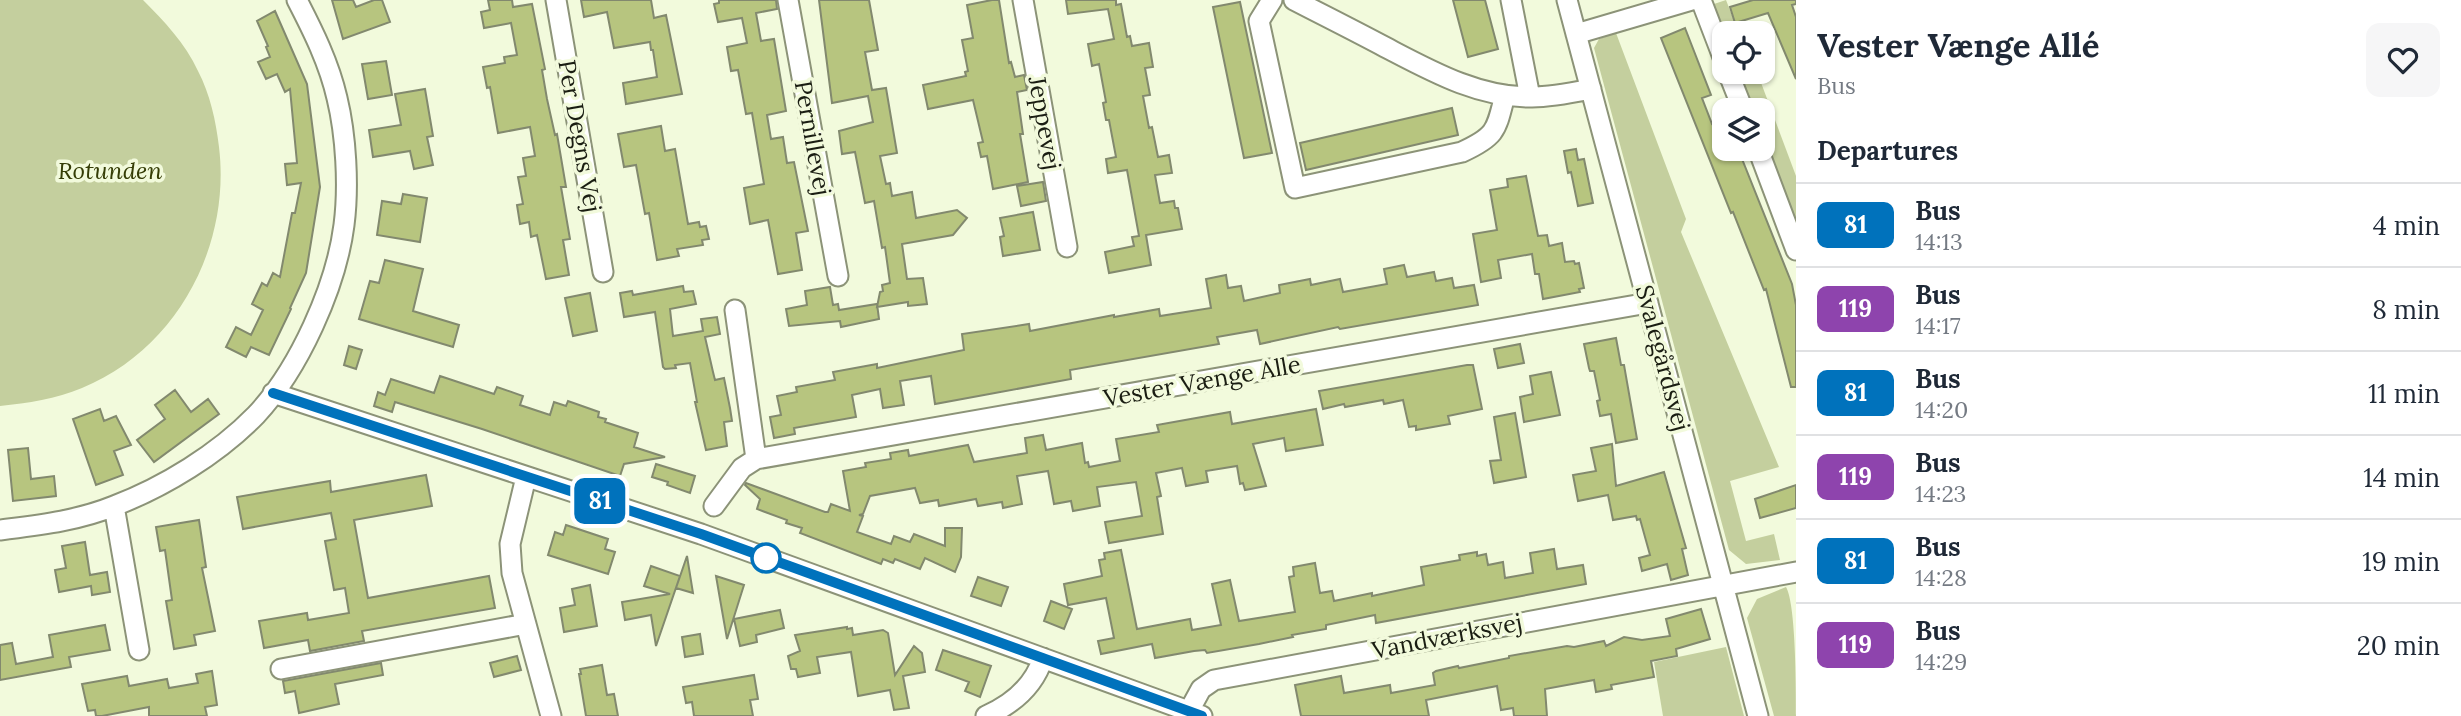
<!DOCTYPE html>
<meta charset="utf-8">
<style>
body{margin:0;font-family:Lora,serif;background:#f6f6f7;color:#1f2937;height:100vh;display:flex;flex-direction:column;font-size:26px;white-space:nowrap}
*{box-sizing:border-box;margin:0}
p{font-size:23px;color:#747a83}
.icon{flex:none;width:38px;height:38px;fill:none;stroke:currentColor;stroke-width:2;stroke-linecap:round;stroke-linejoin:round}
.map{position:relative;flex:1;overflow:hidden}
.drawer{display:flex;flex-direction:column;background:#fff;width:665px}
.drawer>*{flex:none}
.badge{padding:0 14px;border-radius:10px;font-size:24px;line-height:46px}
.fabs{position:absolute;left:1712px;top:21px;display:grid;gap:14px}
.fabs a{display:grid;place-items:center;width:63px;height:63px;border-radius:14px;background:#fff;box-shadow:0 2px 5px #0004;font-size:35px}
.map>.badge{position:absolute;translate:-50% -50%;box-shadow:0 0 0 4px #fff}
h2{padding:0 21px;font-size:26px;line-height:63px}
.round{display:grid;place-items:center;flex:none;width:74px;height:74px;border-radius:14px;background:#f6f6f7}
.headline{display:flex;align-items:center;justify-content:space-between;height:119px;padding:0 21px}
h1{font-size:33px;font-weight:800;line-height:52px}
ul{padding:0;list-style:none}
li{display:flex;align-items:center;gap:21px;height:84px;padding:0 21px;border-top:2px solid #e0e1e3}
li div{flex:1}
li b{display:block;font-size:26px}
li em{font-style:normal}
li .badge{min-width:77px;font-weight:700;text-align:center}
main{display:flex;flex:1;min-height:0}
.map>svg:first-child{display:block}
</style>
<main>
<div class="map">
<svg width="1796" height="716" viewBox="0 0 1796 716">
<rect width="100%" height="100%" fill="#f2fadc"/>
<path fill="#c4cf9e" d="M 0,0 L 143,0 C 164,21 185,43 198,71 C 210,94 216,121 219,147 C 231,246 177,349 82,388 C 56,399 28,403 0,406 Z
M 1726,0 L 1735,23 L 1737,22 L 1741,33 L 1724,33 L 1711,5 Z
M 1616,33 L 1686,219 L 1681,232 L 1779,467 L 1730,481 L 1746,541 L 1774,534 L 1780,560 L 1746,564 L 1729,550 L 1594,48 L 1599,39 Z
M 1737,72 L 1757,72 L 1796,176 L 1796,226 L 1762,137 L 1762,110 L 1752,110 Z
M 1786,587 C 1796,604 1796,689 1796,716 L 1774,716 L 1747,618 L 1757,599 Z
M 1726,647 L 1744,716 L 1663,716 L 1654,662 Z"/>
<path fill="#b7c57f" stroke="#82896e" stroke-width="2" d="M 332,0 L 353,0 L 356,7 L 374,0 L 382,0 L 390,22 L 343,39 Z
M 488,0 L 512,0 L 513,7 L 532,4 L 545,69 L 542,70 L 547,99 L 555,135 L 557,134 L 566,187 L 561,187 L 570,239 L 563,240 L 569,275 L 546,279 L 537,235 L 531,237 L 529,222 L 520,224 L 517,205 L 523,204 L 518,177 L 526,176 L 523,158 L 535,156 L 530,127 L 498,133 L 490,87 L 487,88 L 483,67 L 505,63 L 504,57 L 517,55 L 511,23 L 484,28 L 481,12 L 490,10 Z
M 581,0 L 651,0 L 654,18 L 666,15 L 682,94 L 626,104 L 623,83 L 657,77 L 653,50 L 651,50 L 650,42 L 614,48 L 607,12 L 584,17 Z
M 719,0 L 776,0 L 777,9 L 756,13 L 761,41 L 774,39 L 786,111 L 767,115 L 771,139 L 783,137 L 787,163 L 794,162 L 808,231 L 796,233 L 802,270 L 778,274 L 768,220 L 750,224 L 744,188 L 764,184 L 752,113 L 746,114 L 738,70 L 731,71 L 727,47 L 747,43 L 742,18 L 718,22 L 714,4 L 719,3 Z
M 819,0 L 869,0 L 878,50 L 865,52 L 872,90 L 886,88 L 897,153 L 880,156 L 886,184 L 890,183 L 892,196 L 912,192 L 916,218 L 957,210 L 967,218 L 953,235 L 902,244 L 907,279 L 923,278 L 927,304 L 908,306 L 908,302 L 877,307 L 880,292 L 883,291 L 882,285 L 890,283 L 885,247 L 882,248 L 874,201 L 865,203 L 855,152 L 842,154 L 839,131 L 873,122 L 868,96 L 832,103 Z
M 992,0 L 999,0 L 1009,63 L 1011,62 L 1015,77 L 1024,75 L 1027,90 L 1017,92 L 1023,134 L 1020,134 L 1028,182 L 993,189 L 987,156 L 981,157 L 978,143 L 983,142 L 973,100 L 928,109 L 923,85 L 966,76 L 965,72 L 968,71 L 962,40 L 973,38 L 967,5 Z
M 1066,0 L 1116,0 L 1116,5 L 1121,4 L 1127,37 L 1130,36 L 1132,46 L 1149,43 L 1153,67 L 1145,68 L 1150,95 L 1143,96 L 1149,128 L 1152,127 L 1158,157 L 1169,155 L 1172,173 L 1155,175 L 1160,203 L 1174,201 L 1175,208 L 1178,208 L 1182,229 L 1146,235 L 1151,265 L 1109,273 L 1105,252 L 1134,246 L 1132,237 L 1139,236 L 1127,170 L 1108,173 L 1106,159 L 1116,157 L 1109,120 L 1106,120 L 1103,103 L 1106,102 L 1099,64 L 1092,66 L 1088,44 L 1114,39 L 1108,9 L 1068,14 Z
M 1453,0 L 1485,0 L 1498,49 L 1468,57 Z
M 1753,0 L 1796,0 L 1796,4 L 1792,5 L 1796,17 L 1796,79 L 1768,13 L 1735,23 L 1730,7 Z
M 1240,2 L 1272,153 L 1244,158 L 1213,7 Z
M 275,11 L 307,84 L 320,187 L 306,273 L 290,308 L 291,309 L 269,355 L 251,347 L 246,357 L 226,347 L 236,327 L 251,335 L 263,310 L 252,304 L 262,283 L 267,286 L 273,273 L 280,277 L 292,213 L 295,213 L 301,183 L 287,185 L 285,164 L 297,163 L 290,89 L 285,92 L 277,74 L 266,79 L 258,62 L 270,57 L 266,47 L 268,46 L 257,21 Z
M 1685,28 L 1711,95 L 1702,98 L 1712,124 L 1724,120 L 1724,149 L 1738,149 L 1792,284 L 1796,305 L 1796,387 L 1791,387 L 1766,289 L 1764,290 L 1733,212 L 1731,213 L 1661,38 Z
M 386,61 L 392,95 L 368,99 L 362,64 Z
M 425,89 L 433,136 L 427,137 L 433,165 L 414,169 L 410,151 L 373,157 L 369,130 L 401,125 L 395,94 Z
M 1452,108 L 1458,135 L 1306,170 L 1300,143 Z
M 661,126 L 665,151 L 675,149 L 688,224 L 699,222 L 700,227 L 706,226 L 709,239 L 702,240 L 703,245 L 677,249 L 679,256 L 657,260 L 649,213 L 645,214 L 636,165 L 624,167 L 618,134 Z
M 1576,149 L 1578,160 L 1584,159 L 1593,203 L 1578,206 L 1571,172 L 1568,173 L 1564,151 Z
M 1526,176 L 1538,236 L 1547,235 L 1549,246 L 1562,243 L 1565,262 L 1574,261 L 1575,264 L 1579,263 L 1584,288 L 1579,289 L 1580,292 L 1543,299 L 1539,274 L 1535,274 L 1532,254 L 1498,260 L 1501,278 L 1481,282 L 1473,234 L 1497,230 L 1490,190 L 1508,187 L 1507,179 Z
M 1043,182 L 1046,201 L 1021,206 L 1017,186 Z
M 403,194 L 427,198 L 420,242 L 377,235 L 382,201 L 401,204 Z
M 1033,212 L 1040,250 L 1003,256 L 1000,237 L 1004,236 L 1000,218 Z
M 385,260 L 423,269 L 413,311 L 459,325 L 453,347 L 359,319 L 370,281 L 379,283 Z
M 1404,265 L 1407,277 L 1434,272 L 1436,281 L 1452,278 L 1454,288 L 1474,285 L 1478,305 L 1340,329 L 1338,327 L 1260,344 L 1257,330 L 1217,337 L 1219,344 L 1070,370 L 1071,379 L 935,404 L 931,376 L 900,381 L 904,405 L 883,408 L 880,389 L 852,395 L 856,417 L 794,428 L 795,434 L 774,438 L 770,417 L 781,415 L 777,396 L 797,392 L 796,387 L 835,380 L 833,372 L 877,364 L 877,368 L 964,350 L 962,334 L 1029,324 L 1030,331 L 1114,315 L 1114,317 L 1159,309 L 1160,316 L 1211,308 L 1206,279 L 1226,275 L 1228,288 L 1241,286 L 1244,301 L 1280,293 L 1279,285 L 1310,279 L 1311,285 L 1340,279 L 1343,292 L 1387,284 L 1384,269 Z
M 683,286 L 684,292 L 693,291 L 696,304 L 670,309 L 673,336 L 703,331 L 701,319 L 717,317 L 720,334 L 705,337 L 713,372 L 715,380 L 724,378 L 730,408 L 732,421 L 724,422 L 727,446 L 706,450 L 695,402 L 697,402 L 690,363 L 675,365 L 676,368 L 665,369 L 663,367 L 655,312 L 624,317 L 620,293 L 632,291 L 633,295 Z
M 830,287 L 833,305 L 838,304 L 839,310 L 877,304 L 879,319 L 841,327 L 840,321 L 789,326 L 786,309 L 807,305 L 805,291 Z
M 590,293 L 597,331 L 573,336 L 565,298 Z
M 1616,338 L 1621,365 L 1624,365 L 1637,439 L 1616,443 L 1611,414 L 1600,416 L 1597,401 L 1600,400 L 1594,371 L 1590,371 L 1589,368 L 1584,344 Z
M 1520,344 L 1524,363 L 1498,368 L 1494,349 Z
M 349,346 L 362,350 L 356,369 L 344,365 Z
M 1467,365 L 1473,365 L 1482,409 L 1448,416 L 1450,424 L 1416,430 L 1416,426 L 1409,427 L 1403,400 L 1384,404 L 1383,400 L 1345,407 L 1344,404 L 1323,409 L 1319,391 Z
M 1551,372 L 1560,415 L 1524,422 L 1520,397 L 1533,394 L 1530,376 Z
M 440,376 L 494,394 L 497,387 L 523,396 L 520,405 L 550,415 L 554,402 L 566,406 L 568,401 L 599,412 L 598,417 L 606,419 L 605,422 L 638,433 L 634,447 L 665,457 L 624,464 L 620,476 L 482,429 L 395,402 L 392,412 L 374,406 L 378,392 L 385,395 L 391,379 L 434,393 Z
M 175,390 L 191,412 L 208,399 L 219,414 L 154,462 L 137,440 L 165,419 L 155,405 Z
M 100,409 L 104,421 L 116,416 L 131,445 L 114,451 L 123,475 L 96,485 L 73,419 Z
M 1316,409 L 1323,445 L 1286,451 L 1284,438 L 1253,444 L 1266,486 L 1245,490 L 1243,483 L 1240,484 L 1237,466 L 1206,471 L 1208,482 L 1186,486 L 1182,468 L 1156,473 L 1161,496 L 1157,497 L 1163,534 L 1109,543 L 1105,522 L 1142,516 L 1136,482 L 1097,487 L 1100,506 L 1073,511 L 1071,501 L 1054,504 L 1048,471 L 1017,476 L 1022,504 L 1003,508 L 1002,502 L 978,506 L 976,499 L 939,506 L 938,500 L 920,503 L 915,488 L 870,496 L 863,514 L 859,515 L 863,516 L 857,532 L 891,544 L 894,536 L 910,542 L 914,534 L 945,546 L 945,528 L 962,528 L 961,557 L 955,572 L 925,558 L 920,569 L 895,559 L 893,563 L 883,559 L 881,564 L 800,533 L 802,528 L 786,523 L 787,520 L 757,509 L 760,499 L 745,485 L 746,483 L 825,512 L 828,512 L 831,504 L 850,511 L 843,471 L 866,467 L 865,463 L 891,459 L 890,453 L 908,450 L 909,456 L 968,445 L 974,462 L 1027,453 L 1025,438 L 1043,435 L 1046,450 L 1082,443 L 1085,463 L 1088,462 L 1089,467 L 1120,461 L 1116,439 L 1159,432 L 1157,425 L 1230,412 L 1232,424 Z
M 1515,413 L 1526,477 L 1494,483 L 1490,461 L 1501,460 L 1494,417 Z
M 1612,444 L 1616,486 L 1664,472 L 1686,548 L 1682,549 L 1688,575 L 1671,580 L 1667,564 L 1642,571 L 1639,558 L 1650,555 L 1640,519 L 1637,520 L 1636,516 L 1613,520 L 1608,495 L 1578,501 L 1573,475 L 1596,471 L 1591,448 Z
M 28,448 L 31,479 L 54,476 L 56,496 L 13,501 L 8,450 Z
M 656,464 L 695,476 L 690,493 L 667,485 L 668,482 L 652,477 Z
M 426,475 L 432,506 L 354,520 L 368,598 L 489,576 L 495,608 L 362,631 L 364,641 L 310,651 L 308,640 L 264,648 L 259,621 L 307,613 L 308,620 L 349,613 L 345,588 L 334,590 L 325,541 L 336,539 L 331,513 L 243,529 L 237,497 L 330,481 L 331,492 Z
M 1796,485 L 1796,508 L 1760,518 L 1755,499 Z
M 199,520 L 206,567 L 202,568 L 215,631 L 194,635 L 196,645 L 174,649 L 166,601 L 172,600 L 165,550 L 160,551 L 156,527 Z
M 566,525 L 608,539 L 605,549 L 615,552 L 608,574 L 548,555 L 555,532 L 563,535 Z
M 85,542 L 90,575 L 107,572 L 110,592 L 92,595 L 91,586 L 59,592 L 55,570 L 66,568 L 62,546 Z
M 1554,549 L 1557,569 L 1583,565 L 1586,584 L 1376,623 L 1375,615 L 1326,625 L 1326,629 L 1292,635 L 1293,637 L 1259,644 L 1207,653 L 1205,650 L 1194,651 L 1155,658 L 1152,644 L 1101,654 L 1098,641 L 1114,638 L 1106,598 L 1068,605 L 1064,584 L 1102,576 L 1099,560 L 1105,559 L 1104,553 L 1121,550 L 1137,629 L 1190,619 L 1192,630 L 1221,625 L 1212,584 L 1230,580 L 1239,621 L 1295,612 L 1289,577 L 1294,576 L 1293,567 L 1315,563 L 1320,593 L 1332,591 L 1334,601 L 1372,593 L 1372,596 L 1424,585 L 1421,567 L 1460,560 L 1459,555 L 1477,552 L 1477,556 L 1486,554 L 1488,565 L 1503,562 L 1505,578 L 1533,573 L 1530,553 Z
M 687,556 L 693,593 L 676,588 Z
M 651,566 L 680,576 L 656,646 L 651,615 L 625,620 L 622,602 L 670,594 L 644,586 Z
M 716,576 L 744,585 L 727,639 L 720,599 Z
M 978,577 L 1008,587 L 1001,606 L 971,596 Z
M 590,585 L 597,626 L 564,632 L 560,608 L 575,605 L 572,589 Z
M 1051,601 L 1072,609 L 1064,629 L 1044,621 Z
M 1701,609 L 1710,639 L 1676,649 L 1677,656 L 1651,661 L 1654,677 L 1611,685 L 1612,689 L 1596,692 L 1594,680 L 1545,689 L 1547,716 L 1514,716 L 1513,708 L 1501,710 L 1497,686 L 1426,700 L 1429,716 L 1301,716 L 1295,685 L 1341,676 L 1344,693 L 1390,685 L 1391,693 L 1435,685 L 1433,673 L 1436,671 L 1458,666 L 1459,668 L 1509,658 L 1509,656 L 1567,646 L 1574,647 L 1604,641 L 1606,646 L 1624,637 L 1642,640 L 1670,636 L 1666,619 Z
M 780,610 L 784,628 L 756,635 L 757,642 L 740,646 L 734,619 Z
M 105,625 L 110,650 L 69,657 L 71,667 L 0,680 L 0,645 L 12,643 L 16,664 L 53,657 L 49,635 Z
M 847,627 L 847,629 L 852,628 L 853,635 L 883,630 L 888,633 L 895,675 L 914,646 L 922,653 L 925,672 L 903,676 L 909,708 L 894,710 L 890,690 L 858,696 L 851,652 L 817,657 L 820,673 L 798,677 L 796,669 L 791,669 L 788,656 L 800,651 L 795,635 Z
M 700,634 L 703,654 L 685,657 L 682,637 Z
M 943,650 L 991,666 L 980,697 L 965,691 L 969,682 L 936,670 Z
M 517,656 L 521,670 L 494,677 L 490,663 Z
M 381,663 L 383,675 L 335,684 L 339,704 L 299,713 L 295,691 L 285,693 L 283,681 Z
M 602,665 L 607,695 L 614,694 L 618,716 L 586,716 L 579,674 L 581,674 L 580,669 Z
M 212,671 L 217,705 L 205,707 L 207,716 L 149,716 L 149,707 L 102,716 L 96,716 L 95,710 L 88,711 L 82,684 L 127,676 L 129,686 L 167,679 L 169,688 L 198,683 L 196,674 Z
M 754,675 L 758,699 L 750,700 L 753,716 L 694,716 L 692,702 L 686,703 L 683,687 Z"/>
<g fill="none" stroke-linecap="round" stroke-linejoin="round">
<defs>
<path id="minor" d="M 556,0 L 603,272
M 788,0 L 838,276
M 1023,0 L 1067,247
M 1272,0 L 1259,21 L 1295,188 L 1462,152 C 1497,136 1496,130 1505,95
M 1294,0 C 1325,16 1355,31 1385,47 C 1431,71 1479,98 1532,97 C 1552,97 1571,93 1591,89
M 1511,0 L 1530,97
M 1567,0 L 1758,716
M 1701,0 L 1724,60
M 1576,34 L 1692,0
M 1728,72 L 1743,110
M 1758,149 L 1796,250
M 735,310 L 756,459
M 273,393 L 701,534 L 1202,716
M 526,477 L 510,544 L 512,573 L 551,716
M 114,506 L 139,650
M 714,506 L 742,468 L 756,459 L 1648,303
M 0,530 C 39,525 77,521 114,506 C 164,487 218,454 256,415 C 299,369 336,287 344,225 C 349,186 346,135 337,98 C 329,63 313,31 297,0
M 281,669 L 526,624
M 1189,711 L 1201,689 L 1214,680 L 1796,572
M 986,716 C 1013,704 1034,686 1043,658"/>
</defs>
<use href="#minor" stroke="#8c9378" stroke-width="23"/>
<use href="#minor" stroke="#fff" stroke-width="19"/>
</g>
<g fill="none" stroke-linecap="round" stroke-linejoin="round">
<defs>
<path id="line" d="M 273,393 L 701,534 L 1202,716"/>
</defs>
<use href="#line" stroke="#fff" stroke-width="16"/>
<use href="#line" stroke="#0072bc" stroke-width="10"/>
</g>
<circle fill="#fff" stroke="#0072bc" stroke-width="3.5" cx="766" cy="558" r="14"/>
<g text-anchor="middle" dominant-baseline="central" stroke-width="7" stroke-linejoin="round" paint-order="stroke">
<g font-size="24" fill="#1a1d12" stroke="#f2fadc">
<text transform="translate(1045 123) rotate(80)">Jeppevej</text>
<text transform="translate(580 136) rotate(80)">Per Degns Vej</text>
<text transform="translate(813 138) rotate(80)">Pernillevej</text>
<text transform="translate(1663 358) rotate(75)">Svalegårdsvej</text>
<text transform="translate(1202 381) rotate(-10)">Vester Vænge Alle</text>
<text transform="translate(1447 636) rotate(-11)">Vandværksvej</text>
</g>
<g font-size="24" font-style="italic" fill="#353d06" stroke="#f2fadc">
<text x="110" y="170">Rotunden</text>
</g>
</g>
</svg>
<div class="fabs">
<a><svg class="icon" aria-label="locate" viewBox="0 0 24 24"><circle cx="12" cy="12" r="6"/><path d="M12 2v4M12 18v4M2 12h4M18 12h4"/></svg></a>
<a><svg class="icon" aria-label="layers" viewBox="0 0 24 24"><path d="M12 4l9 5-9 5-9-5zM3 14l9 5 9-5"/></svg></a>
</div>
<b class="badge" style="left:600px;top:501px;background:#0072bc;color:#fff">81</b>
</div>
<section class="drawer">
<div class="headline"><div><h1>Vester Vænge Allé</h1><p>Bus</p></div><a class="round"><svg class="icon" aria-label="heart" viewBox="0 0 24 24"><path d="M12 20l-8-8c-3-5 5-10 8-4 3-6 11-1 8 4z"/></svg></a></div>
<h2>Departures</h2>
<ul>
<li><span class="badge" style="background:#0072bc;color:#fff">81</span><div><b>Bus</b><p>14:13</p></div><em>4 min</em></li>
<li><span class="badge" style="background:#8e44ad;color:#fff">119</span><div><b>Bus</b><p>14:17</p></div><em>8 min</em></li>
<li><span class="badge" style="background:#0072bc;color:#fff">81</span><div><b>Bus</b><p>14:20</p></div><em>11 min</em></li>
<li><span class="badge" style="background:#8e44ad;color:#fff">119</span><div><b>Bus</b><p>14:23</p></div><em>14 min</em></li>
<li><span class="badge" style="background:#0072bc;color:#fff">81</span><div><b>Bus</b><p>14:28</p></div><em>19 min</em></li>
<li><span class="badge" style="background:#8e44ad;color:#fff">119</span><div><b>Bus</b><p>14:29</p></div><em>20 min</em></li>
</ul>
</section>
</main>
